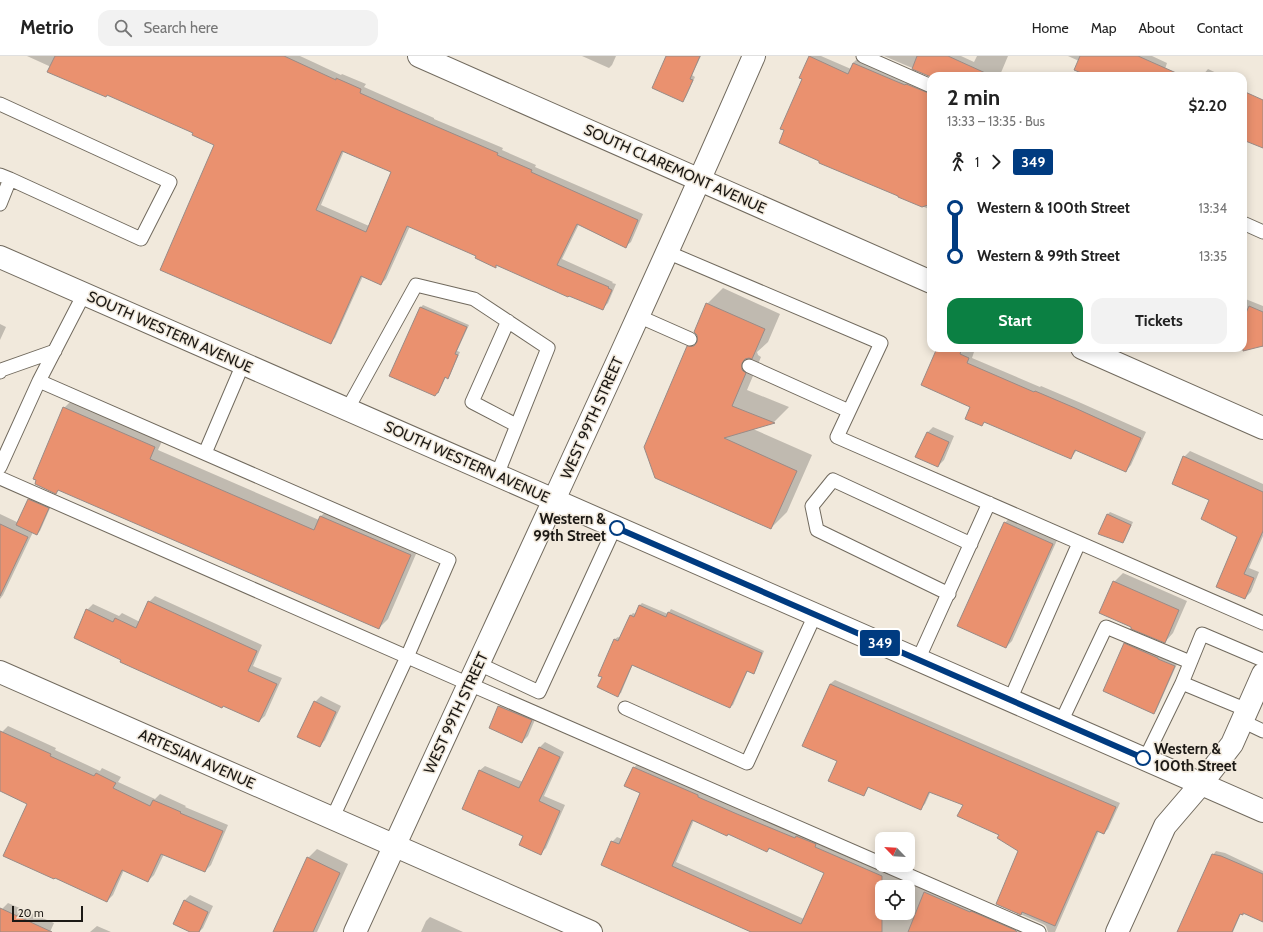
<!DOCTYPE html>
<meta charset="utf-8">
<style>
body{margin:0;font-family:Cabin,sans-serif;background:#f2f2f2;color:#222;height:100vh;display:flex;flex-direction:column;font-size:15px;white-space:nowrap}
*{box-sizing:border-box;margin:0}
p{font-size:13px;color:#767676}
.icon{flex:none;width:22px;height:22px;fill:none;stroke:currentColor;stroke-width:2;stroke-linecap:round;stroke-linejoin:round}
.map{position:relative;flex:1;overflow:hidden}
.drawer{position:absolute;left:927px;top:16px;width:320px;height:280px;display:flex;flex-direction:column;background:#fff;border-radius:12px;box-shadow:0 2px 10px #0003}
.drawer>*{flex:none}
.badge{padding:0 8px;border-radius:3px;font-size:14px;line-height:26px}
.needle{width:26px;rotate:295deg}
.controls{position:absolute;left:875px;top:776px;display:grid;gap:8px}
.controls a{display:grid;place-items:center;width:40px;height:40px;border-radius:8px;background:#fff;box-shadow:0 2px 10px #0003;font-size:20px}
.scale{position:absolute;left:12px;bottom:10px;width:71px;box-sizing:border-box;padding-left:4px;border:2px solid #1c1915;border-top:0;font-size:11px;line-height:14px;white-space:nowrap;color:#1c1915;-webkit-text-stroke:3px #f1e9dc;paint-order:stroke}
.map>.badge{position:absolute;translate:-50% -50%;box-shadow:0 0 0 2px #fff}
.legs{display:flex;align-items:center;gap:6px;height:44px;padding:0 20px;font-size:13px}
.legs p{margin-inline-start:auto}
.head{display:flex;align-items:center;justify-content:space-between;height:68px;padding:0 20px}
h1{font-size:22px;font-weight:800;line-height:30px}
.button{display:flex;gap:8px;margin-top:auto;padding:8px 20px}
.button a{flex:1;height:46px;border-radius:12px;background:#0b8043;color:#fff;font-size:16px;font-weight:800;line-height:46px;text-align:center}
.button a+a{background:#f2f2f2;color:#222}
ul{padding:0 20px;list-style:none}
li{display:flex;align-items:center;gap:14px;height:48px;font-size:15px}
li i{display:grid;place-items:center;width:6px;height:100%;margin:0 5px;background:currentColor}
li i::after{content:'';width:10px;height:10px;margin:-5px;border:3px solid;border-radius:50%;background:#fff}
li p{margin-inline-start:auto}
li:first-child i{background:linear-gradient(#0000 50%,currentColor 0)}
li:last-child i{background:linear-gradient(currentColor 50%,#0000 0)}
header{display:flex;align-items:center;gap:24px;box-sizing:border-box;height:56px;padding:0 20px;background:#fff;border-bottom:1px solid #e0e0e0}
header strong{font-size:19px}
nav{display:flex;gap:22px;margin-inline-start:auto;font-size:14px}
.search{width:280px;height:36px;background:#f2f2f2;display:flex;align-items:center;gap:10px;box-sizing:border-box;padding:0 14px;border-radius:12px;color:#767676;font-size:15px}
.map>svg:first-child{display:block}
</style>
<header>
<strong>Metrio</strong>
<div class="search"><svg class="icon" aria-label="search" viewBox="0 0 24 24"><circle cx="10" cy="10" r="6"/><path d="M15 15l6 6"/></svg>Search here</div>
<nav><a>Home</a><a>Map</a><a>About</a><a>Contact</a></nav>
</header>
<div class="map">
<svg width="1263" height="876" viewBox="0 0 1263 876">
<rect width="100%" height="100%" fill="#f1e9dc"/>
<path fill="#0003" fill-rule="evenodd" d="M 27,0 L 300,0 L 341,19 L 342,18 L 366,28 L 364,31 L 434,62 L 434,63 L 503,92 L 502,94 L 536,109 L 535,111 L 643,158 L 631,186 L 625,191 L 579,168 L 562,203 L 613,226 L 612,227 L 616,228 L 608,247 L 602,253 L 497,209 L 495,210 L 478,200 L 410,170 L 386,223 L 381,228 L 363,220 L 335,282 L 330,287 L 215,89 L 194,76 ZM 344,95 L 393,115 L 369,170 L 321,149 Z
M 582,0 L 616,0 L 612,9 L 609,12 Z
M 667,0 L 701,0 L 692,19 L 695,21 L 686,41 L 683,44 Z
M 810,0 L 821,0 L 851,13 L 853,7 L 857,3 L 931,33 L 931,154 L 899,140 L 803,23 Z
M 884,0 L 961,0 L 974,6 L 977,0 L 1008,0 L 1000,19 L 1002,20 L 931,20 Z
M 1068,0 L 1152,0 L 1167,7 L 1165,13 L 1183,20 L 1091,20 L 1079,5 Z
M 1208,13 L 1223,20 L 1202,20 Z
M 723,232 L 780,258 L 768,286 L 757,296 L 758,299 L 761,301 L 747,334 L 789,351 L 774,366 L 753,373 L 812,399 L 787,456 L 771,472 L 656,421 L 688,291 L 698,281 L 707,248 Z
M 1243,242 L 1263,250 L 1263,291 L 1259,290 L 1243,291 Z
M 423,249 L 469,269 L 457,295 L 460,296 L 450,319 L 447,321 L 446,321 L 440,333 L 435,338 L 421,251 Z
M 0,268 L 6,271 L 0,284 Z
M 938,292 L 965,292 L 974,296 L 972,302 L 1040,331 L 1041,330 L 1081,347 L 1146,376 L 1131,409 L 1126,415 L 1077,394 L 1071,402 L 985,365 L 981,369 Z
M 73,343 L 163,383 L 158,394 L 319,464 L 321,460 L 330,452 L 419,491 L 388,563 L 379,572 L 64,352 Z
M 933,371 L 954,380 L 944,404 L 938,410 L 927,377 Z
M 1190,395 L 1263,428 L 1263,480 L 1249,512 L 1259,516 L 1251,536 L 1245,542 L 1238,480 L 1211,443 L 1184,401 Z
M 31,441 L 51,450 L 40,475 L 37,478 L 33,476 L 3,539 L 0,543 L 0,458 L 19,467 L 29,444 Z
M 1110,456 L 1133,466 L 1125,484 L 1123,486 L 1107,459 Z
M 1010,461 L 1058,482 L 1012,585 L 1006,591 L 1005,467 Z
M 1123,517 L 1187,545 L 1173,577 L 1165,586 L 1114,526 Z
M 155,540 L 262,589 L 253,610 L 282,622 L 265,660 L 259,665 L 123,603 L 87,554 L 93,548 L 119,560 L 122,557 L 140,566 L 149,546 Z
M 642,547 L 668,558 L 671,553 L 764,595 L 756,614 L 753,617 L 748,614 L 733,649 L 730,651 L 633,608 L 621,637 L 618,639 L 603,620 L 599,619 L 615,583 L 618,581 L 620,582 L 631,559 L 633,557 L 636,558 L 640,549 Z
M 1128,585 L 1177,608 L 1156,655 L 1153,657 L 1125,588 Z
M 835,624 L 1120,747 L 1108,773 L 1104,777 L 1099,775 L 1055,876 L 1048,876 L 1046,870 L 1043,868 L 997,848 L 1019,794 L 964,748 L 931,735 L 925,748 L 920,753 L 869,731 L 864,739 L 838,704 L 830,628 Z
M 321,640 L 341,650 L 325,684 L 320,690 L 315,646 Z
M 505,644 L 537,659 L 528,680 L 522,686 L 490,672 L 499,650 Z
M 8,670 L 56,692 L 55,694 L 100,715 L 102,712 L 121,721 L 118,726 L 155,743 L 160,738 L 186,750 L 185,751 L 228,769 L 211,809 L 205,815 L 164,798 L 154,819 L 148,825 L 124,814 L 113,839 L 107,845 L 29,747 L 0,734 L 0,675 L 2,676 Z
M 545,686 L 564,696 L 544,740 L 565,749 L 546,792 L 541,797 L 524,779 L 479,715 L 485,710 L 523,726 L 539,692 Z
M 638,707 L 742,754 L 1033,876 L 754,876 L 612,786 L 617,781 L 622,783 L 641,737 L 634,712 ZM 694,764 L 727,779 L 729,778 L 767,795 L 771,792 L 826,816 L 804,863 L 676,806 ZM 882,831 L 908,831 L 908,857 L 882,857 Z
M 317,793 L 348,808 L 317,876 L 277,876 L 308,802 Z
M 1216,795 L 1225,797 L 1263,815 L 1263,865 L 1243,856 L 1241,857 L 1233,876 L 1178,876 L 1213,799 Z
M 190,839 L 213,850 L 203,872 L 199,876 L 192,876 L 184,845 Z
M 8,847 L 54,867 L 50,876 L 0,876 L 0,857 L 2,853 Z
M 430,861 L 463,876 L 421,876 L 426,865 Z
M 97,870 L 111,876 L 90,876 Z"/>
<path fill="#ea916f" stroke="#9a8b86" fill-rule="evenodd" d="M 55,0 L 284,0 L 336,24 L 336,22 L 361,33 L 360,37 L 405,57 L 498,97 L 497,99 L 532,114 L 531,116 L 638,164 L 626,192 L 577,168 L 557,209 L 609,231 L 608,232 L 612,234 L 603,254 L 569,240 L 568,241 L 496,209 L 496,212 L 475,202 L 476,200 L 407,170 L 381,229 L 361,220 L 331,288 L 160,214 L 214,89 L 192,79 L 193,77 L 107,39 L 106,41 L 47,16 ZM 342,95 L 391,116 L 366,176 L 316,154 Z
M 666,0 L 700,0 L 690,23 L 693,24 L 683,46 L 652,32 Z
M 809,0 L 848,18 L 853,7 L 893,24 L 905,29 L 906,28 L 931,38 L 931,148 L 922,151 L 898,141 L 898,140 L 819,107 L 819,105 L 779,87 L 784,74 L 780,73 L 802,23 L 799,22 Z
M 917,0 L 948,0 L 992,20 L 931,20 L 931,21 L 912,13 Z
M 1080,0 L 1138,0 L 1183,20 L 1089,20 L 1074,14 Z
M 1243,35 L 1263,44 L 1263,92 L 1243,84 Z
M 706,247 L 765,273 L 752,303 L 749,302 L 745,303 L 742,307 L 742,314 L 746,317 L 732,350 L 775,367 L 724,382 L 797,415 L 771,473 L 655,422 L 644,391 L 687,290 L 694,290 L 697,286 L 697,279 L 694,276 Z
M 1249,250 L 1263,256 L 1263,290 L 1243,295 L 1243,264 Z
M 420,251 L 467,271 L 455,298 L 458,299 L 448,323 L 445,321 L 438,337 L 437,337 L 435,340 L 389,320 Z
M 937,292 L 962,292 L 960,298 L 969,302 L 967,307 L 1034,336 L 1035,335 L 1075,352 L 1141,382 L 1126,416 L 1075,394 L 1071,403 L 984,366 L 982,370 L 965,363 L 970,351 L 921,329 Z
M 63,351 L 155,391 L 150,403 L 314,474 L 320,460 L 411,499 L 379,573 L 58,434 L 56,438 L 35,428 L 36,424 L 33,423 Z
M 927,376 L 949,386 L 938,411 L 915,401 Z
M 1183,400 L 1263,436 L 1263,475 L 1244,518 L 1254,522 L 1245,543 L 1216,531 L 1237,481 L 1201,463 L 1209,444 L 1172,428 Z
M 28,443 L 49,452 L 37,479 L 16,469 Z
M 1107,458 L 1131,469 L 1123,487 L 1098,478 Z
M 1004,466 L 1053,488 L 1006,592 L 957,570 Z
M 0,468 L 28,481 L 0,540 Z
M 1113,525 L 1179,554 L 1165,587 L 1131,573 L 1131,571 L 1099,557 Z
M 148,545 L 257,595 L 248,615 L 277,628 L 259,666 L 223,650 L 222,652 L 120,606 L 121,604 L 74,582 L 86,553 L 113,566 L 115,562 L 136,572 Z
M 639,549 L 666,561 L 668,556 L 762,597 L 754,618 L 747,615 L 730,652 L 632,609 L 618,641 L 597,631 L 602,621 L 598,620 L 614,583 L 618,585 L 630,559 L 634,561 Z
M 1124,587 L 1158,602 L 1158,603 L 1175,610 L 1154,658 L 1103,635 Z
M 830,628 L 1116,751 L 1104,778 L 1097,775 L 1055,870 L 1022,856 L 1021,859 L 996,848 L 1018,795 L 997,782 L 999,779 L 957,760 L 963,749 L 929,736 L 921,754 L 868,731 L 864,740 L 828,725 L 837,705 L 802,690 Z
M 314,645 L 336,656 L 320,691 L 297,681 Z
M 498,650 L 532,664 L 522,687 L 489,672 Z
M 0,675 L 51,698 L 50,700 L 94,720 L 96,717 L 116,727 L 113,732 L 150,750 L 153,744 L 181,756 L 180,757 L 223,775 L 205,816 L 161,798 L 148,826 L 122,814 L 107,846 L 55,822 L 54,823 L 3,800 L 27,748 L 0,735 Z
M 539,691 L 560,701 L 539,745 L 560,755 L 541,799 L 519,789 L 523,780 L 462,753 L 479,714 L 519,732 Z
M 633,711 L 698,739 L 698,741 L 737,758 L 795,782 L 796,780 L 816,788 L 815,791 L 882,820 L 882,876 L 751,876 L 601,809 L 611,785 L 619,788 L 640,737 L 624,730 ZM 692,764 L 727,780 L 728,778 L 767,796 L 769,792 L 824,817 L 801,868 L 672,810 Z
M 1212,798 L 1221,800 L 1263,818 L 1263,866 L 1243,857 L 1243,859 L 1240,858 L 1232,876 L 1177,876 Z
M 307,801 L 340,817 L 313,876 L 273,876 Z
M 924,836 L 970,856 L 971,855 L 1015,874 L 1017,876 L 908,876 Z
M 184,844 L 208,856 L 199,876 L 190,876 L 173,868 Z
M 0,852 L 52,876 L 0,876 Z"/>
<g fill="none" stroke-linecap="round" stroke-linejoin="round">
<defs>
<path id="service" d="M 863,0 L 931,30
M 0,48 L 170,126 L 141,183 L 10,123
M 0,119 L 10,123 L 0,148
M 1243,167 L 1263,176
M 667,196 L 881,287 L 837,381 L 1263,567
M 638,260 L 690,283
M 508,265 L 472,346 L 516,369
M 749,310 L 849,355
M 0,316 L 1,314 L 55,295
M 39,325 L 84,238
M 347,354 L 416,229 L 474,243 L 548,292 L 497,419
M 205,397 L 243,308
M 0,411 L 39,325 L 449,504 L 407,601 L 332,763
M 0,422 L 469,628 L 882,808
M 949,538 L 817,474 L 812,450 L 833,424 L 971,488
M 918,604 L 989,447
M 479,608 L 539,636 L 615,471
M 1182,627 L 1202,578 L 1263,604
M 1010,644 L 1079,487
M 625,652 L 747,707 L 815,559
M 1242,665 L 1263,675
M 1061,666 L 1106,571 L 1190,606
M 1145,703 L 1182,627 L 1247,654
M 885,809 L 1039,876"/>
<path id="minor" d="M 419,0 L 931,226
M 1082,292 L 1263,372
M 0,616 L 591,876
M 1117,876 L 1165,770 L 1201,728 L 1232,688 L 1263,618"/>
<path id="tertiary" d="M 355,876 C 488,584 626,294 754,0"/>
<path id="secondary" d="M 0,201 L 1263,755"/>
</defs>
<use href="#service" stroke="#716a5e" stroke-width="15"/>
<use href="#minor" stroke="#716a5e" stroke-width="24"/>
<use href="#tertiary" stroke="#716a5e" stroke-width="24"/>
<use href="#secondary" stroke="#716a5e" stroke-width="24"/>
<use href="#service" stroke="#fff" stroke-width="13"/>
<use href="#minor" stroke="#fff" stroke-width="22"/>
<use href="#tertiary" stroke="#fff" stroke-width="22"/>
<use href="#secondary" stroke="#fff" stroke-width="22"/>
</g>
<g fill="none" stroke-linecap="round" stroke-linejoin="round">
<defs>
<path id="line-1" d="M 617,472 L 1143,702"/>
</defs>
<use href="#line-1" stroke="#fff" stroke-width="9"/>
<use href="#line-1" stroke="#003b80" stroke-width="6"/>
</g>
<g fill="#fff" stroke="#003b80" stroke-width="2">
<circle cx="617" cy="472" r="7"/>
<circle cx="1143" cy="702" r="7"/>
</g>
<g text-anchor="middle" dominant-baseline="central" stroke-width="3" stroke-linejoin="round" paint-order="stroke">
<g font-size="15" fill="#1c1915" stroke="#f1e9dc">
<text transform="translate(675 113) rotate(24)">SOUTH CLAREMONT AVENUE</text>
<text transform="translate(170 276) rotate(24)">SOUTH WESTERN AVENUE</text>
<text transform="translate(592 362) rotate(-66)">WEST 99TH STREET</text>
<text transform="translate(467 406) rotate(24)">SOUTH WESTERN AVENUE</text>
<text transform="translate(456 657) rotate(-65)">WEST 99TH STREET</text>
<text transform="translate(197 703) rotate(24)">ARTESIAN AVENUE</text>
</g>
<g font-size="15" font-weight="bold" fill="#1c1915" stroke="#f1e9dc" text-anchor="end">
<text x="606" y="463">Western &amp;<tspan x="606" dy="17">99th Street</tspan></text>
<text x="1154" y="693" text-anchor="start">Western &amp;<tspan x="1154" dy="17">100th Street</tspan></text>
</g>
</g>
</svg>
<div class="controls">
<a><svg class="needle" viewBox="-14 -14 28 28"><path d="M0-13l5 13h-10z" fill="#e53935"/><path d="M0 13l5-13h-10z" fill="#767676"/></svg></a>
<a><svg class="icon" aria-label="locate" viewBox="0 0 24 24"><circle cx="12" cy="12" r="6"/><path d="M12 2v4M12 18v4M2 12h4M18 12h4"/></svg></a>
</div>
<div class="scale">20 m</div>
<b class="badge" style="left:880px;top:587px;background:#003b80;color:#fff">349</b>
<section class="drawer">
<div class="head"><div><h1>2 min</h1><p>13:33 – 13:35 · Bus</p></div><b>$2.20</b></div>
<div class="legs"><svg class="icon" aria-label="walk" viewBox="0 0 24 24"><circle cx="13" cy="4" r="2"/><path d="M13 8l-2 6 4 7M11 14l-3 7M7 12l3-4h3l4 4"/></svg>1<svg class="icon" aria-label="forward" viewBox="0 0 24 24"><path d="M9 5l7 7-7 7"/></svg><b class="badge" style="background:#003b80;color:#fff">349</b></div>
<ul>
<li><i style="color:#003b80"></i><b>Western &amp; 100th Street</b><p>13:34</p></li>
<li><i style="color:#003b80"></i><b>Western &amp; 99th Street</b><p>13:35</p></li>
</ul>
<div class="button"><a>Start</a><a>Tickets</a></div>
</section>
</div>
